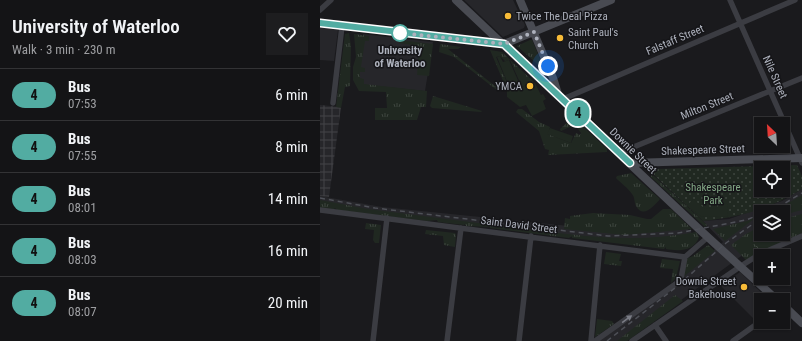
<!DOCTYPE html>
<meta charset="utf-8">
<style>
body{margin:0;font-family:"Roboto Condensed",sans-serif;background:#1d1d1f;color:#f1f3f6;height:100vh;display:flex;flex-direction:column;font-size:15px;white-space:nowrap}
*{box-sizing:border-box;margin:0}
p{font-size:13px;color:#9d9ea1}
.icon{flex:none;width:22px;height:22px;fill:none;stroke:currentColor;stroke-width:2;stroke-linecap:round;stroke-linejoin:round}
.map{position:relative;flex:1;overflow:hidden}
.details{display:flex;flex-direction:column;background:#141416;width:320px}
.details>*{flex:none}
.badge{padding:0 8px;border-radius:13px;font-size:14px;line-height:26px}
.needle{width:26px;rotate:335deg}
.controls{position:absolute;left:434px;top:117px;display:grid;gap:8px}
.controls a{display:grid;place-items:center;width:36px;height:36px;border-radius:0px;background:#141416;box-shadow:0 1px 3px #0004,0 0 0 1px #333335;font-size:20px}
.you{position:absolute;width:20px;height:20px;margin:-10px;border:3px solid #fff;border-radius:50%;background:#1a73e8;box-shadow:0 0 0 6px #1a73e833}
.map>.badge{position:absolute;translate:-50% -50%;box-shadow:0 0 0 2px #fff}
.round{display:grid;place-items:center;flex:none;width:42px;height:42px;border-radius:0px;background:#1d1d1f}
.overview{display:flex;align-items:center;justify-content:space-between;height:68px;padding:0 12px}
h1{font-size:19px;font-weight:600;line-height:30px}
ul{padding:0;list-style:none}
li{display:flex;align-items:center;gap:12px;height:52px;padding:0 12px;border-top:1px solid #333335}
li div{flex:1}
li b{display:block;font-size:15px}
li em{font-style:normal}
li .badge{min-width:44px;font-weight:700;text-align:center}
main{display:flex;flex:1;min-height:0}
.map>svg:first-child{display:block}
</style>
<main>
<section class="details">
<div class="overview"><div><h1>University of Waterloo</h1><p>Walk · 3 min · 230 m</p></div><a class="round"><svg class="icon" aria-label="heart" viewBox="0 0 24 24"><path d="M12 20l-8-8c-3-5 5-10 8-4 3-6 11-1 8 4z"/></svg></a></div>
<ul>
<li><span class="badge" style="background:#52aca2;color:#111">4</span><div><b>Bus</b><p>07:53</p></div><em>6 min</em></li>
<li><span class="badge" style="background:#52aca2;color:#111">4</span><div><b>Bus</b><p>07:55</p></div><em>8 min</em></li>
<li><span class="badge" style="background:#52aca2;color:#111">4</span><div><b>Bus</b><p>08:01</p></div><em>14 min</em></li>
<li><span class="badge" style="background:#52aca2;color:#111">4</span><div><b>Bus</b><p>08:03</p></div><em>16 min</em></li>
<li><span class="badge" style="background:#52aca2;color:#111">4</span><div><b>Bus</b><p>08:07</p></div><em>20 min</em></li>
</ul>
</section>
<div class="map">
<svg width="482" height="341" viewBox="0 0 482 341">
<defs>
<pattern id="industrial-grid" width="8" height="8" patternUnits="userSpaceOnUse"><rect width="8" height="8" fill="#26262a"/><path d="M0 4h8M4 0v8" fill="none" stroke="#434347"/></pattern>
<pattern id="grass-tufts" width="24" height="20" patternUnits="userSpaceOnUse"><rect width="24" height="20" fill="#202821"/><path d="M3 7l-1-3M5 7V3M7 7l1-3M15 17l-1-3M17 17v-4M19 17l1-3" fill="none" stroke="#3e453f"/></pattern>
<pattern id="forest-crowns" width="20" height="18" patternUnits="userSpaceOnUse"><rect width="20" height="18" fill="#202821"/><path d="M2 6a3 3 0 1 1 6 0M12 15a3 3 0 1 1 6 0" fill="none" stroke="#3e453f"/></pattern>
<pattern id="park-dots" width="8" height="8" patternUnits="userSpaceOnUse"><rect width="8" height="8" fill="#202821"/><path d="M2 2h.1M6 6h.1" fill="none" stroke="#3e453f" stroke-width="1.8" stroke-linecap="round"/></pattern>
</defs>
<rect width="100%" height="100%" fill="#1a1a1d"/>
<path fill="#26262a" fill-rule="evenodd" d="M 144,0 L 193,0 L 205,25 L 204,28 L 183,37 Z
M 0,27 L 18,30 L 14,61 L 0,60 Z
M 43,34 L 113,42 L 105,91 L 38,84 Z
M 482,189 L 482,226 L 435,246 L 305,341 L 274,341 L 363,277 L 403,242 L 383,221 L 409,219 L 462,201 ZM 441,212 L 463,212 L 463,234 L 441,234 Z
M 0,196 L 62,207 L 288,230 L 360,222 L 375,236 L 289,241 L 0,205 Z
M 420,272 L 449,300 L 441,300 L 441,315 L 434,319 L 401,286 Z"/>
<path fill="url(#industrial-grid)" d="M 0,105 L 21,107 L 9,197 L 0,196 Z"/>
<path fill="url(#grass-tufts)" d="M 29,33 L 31,46 L 30,86 L 25,87 L 21,108 L 16,107 L 25,34 Z
M 34,34 L 49,36 L 49,41 L 45,41 L 41,67 L 45,68 L 45,72 L 40,72 L 40,78 L 44,79 L 44,84 L 107,91 L 106,107 L 101,107 L 97,120 L 55,120 L 55,108 L 67,108 L 66,92 L 39,91 L 33,80 L 33,67 L 36,57 Z
M 79,40 L 113,44 L 109,76 L 97,75 L 99,46 L 79,43 Z
M 210,40 L 212,40 L 225,71 L 197,46 Z
M 120,44 L 141,47 L 138,49 L 128,49 L 180,90 L 178,91 L 134,57 L 119,52 Z
M 170,50 L 182,52 L 214,82 L 202,87 L 190,60 L 185,61 L 180,56 L 176,57 L 189,87 L 184,86 L 184,83 Z
M 113,96 L 162,111 L 161,112 L 112,108 L 110,106 Z
M 198,109 L 202,109 L 219,122 L 230,127 L 228,134 L 251,143 L 256,133 L 260,135 L 261,133 L 256,126 L 252,126 L 241,131 L 240,129 L 251,119 L 254,118 L 287,149 L 287,152 L 228,155 L 229,150 L 225,149 L 219,131 L 196,112 Z
M 311,173 L 340,199 C 334,206 323,219 316,206 C 314,202 315,197 312,194 C 308,188 301,183 296,178 L 297,176 Z
M 331,174 L 335,177 L 387,225 L 385,227 L 331,177 Z
M 482,195 L 482,210 L 463,215 L 463,212 L 453,212 Z
M 0,200 L 48,209 L 214,230 L 221,233 L 223,231 C 274,238 325,242 376,232 L 379,237 C 374,252 358,251 346,249 L 346,247 L 344,249 L 252,238 L 252,236 L 249,238 L 170,228 L 170,227 L 146,226 L 145,224 L 144,225 L 118,222 L 117,220 L 107,221 L 17,210 L 15,208 L 14,209 L 0,208 Z
M 343,209 L 351,209 L 372,229 L 304,235 L 244,229 L 245,218 L 250,219 L 250,216 L 273,213 L 310,215 L 327,219 L 331,219 Z
M 482,214 L 482,233 L 438,253 L 427,261 L 411,245 L 426,234 L 441,226 L 441,234 L 463,234 L 463,219 Z
M 438,216 L 405,241 L 393,229 L 427,221 Z
M 46,223 L 61,225 L 59,243 L 55,243 L 53,240 L 54,230 L 45,229 Z
M 106,230 L 135,233 L 136,235 L 135,247 L 124,245 L 123,236 L 105,234 Z
M 388,245 L 395,251 L 362,278 L 366,259 L 373,256 Z
M 286,252 L 301,254 L 299,261 L 302,261 L 301,266 L 284,264 Z
M 342,259 L 360,261 L 356,278 L 351,283 L 353,269 L 340,268 Z
M 355,295 L 363,301 L 307,341 L 297,341 Z
M 277,319 L 292,321 L 294,324 L 275,337 Z"/>
<path fill="url(#forest-crowns)" d="M 436,230 L 441,231 L 441,234 L 445,234 L 448,245 L 437,251 L 432,234 Z"/>
<path fill="url(#park-dots)" fill-rule="evenodd" d="M 477,165 L 482,176 L 482,189 C 449,209 422,217 383,221 L 332,173 L 336,169 ZM 441,168 L 463,168 L 463,190 L 441,190 Z"/>
<path fill="#202821" d="M 180,56 L 183,62 L 189,60 L 201,87 L 215,83 L 221,95 L 223,94 L 226,99 L 223,101 L 226,109 L 212,116 L 206,105 L 200,107 L 187,97 L 187,90 L 190,89 L 177,57 Z
M 230,128 L 253,136 L 251,143 L 227,134 Z
M 373,199 L 384,208 L 396,209 L 400,203 L 407,204 L 408,216 L 382,217 L 367,206 Z"/>
<g fill="none" stroke-linecap="round" stroke-linejoin="round">
<path stroke="#3b3c42" stroke-width="5.5" d="M 410,0 L 482,163
M 0,10 L 11,0
M 0,23 L 183,44
M 243,99 L 475,0
M 13,103 L 22,26
M 299,153 L 482,78
M 0,210 L 365,257 L 388,237
M 335,325 L 346,341
M 53,341 L 67,218
M 127,341 L 141,228
M 199,341 L 211,236
M 271,341 L 280,245
M 275,341 L 357,283 L 361,279 L 365,257
M 312,341 L 421,266 L 440,254 L 482,236
M 413,341 L 441,321"/>
<path stroke="#494b52" stroke-width="8" d="M 136,0 L 380,230 L 457,300
M 200,0 L 233,78 L 238,94
M 184,44 L 291,0
M 310,163 L 482,158
M 463,305 L 482,323"/>
<path stroke="#4e5057" stroke-width="1.5" stroke-dasharray="5 4" stroke-linecap="butt" d="M 0,198 L 55,208 L 288,236 L 358,233 L 426,220 L 441,214
M 450,212 L 482,193
M 287,341 L 355,288 L 406,243 L 440,219"/>
</g>
<defs><path id="oneway-solid" d="M-6-.8H1V-3.2L6.5 0L1 3.2V.8H-6Z"/></defs>
<use fill="#7a7c85" href="#oneway-solid" transform="translate(307 319) rotate(-36)"/>
<g fill="none" stroke-linecap="round" stroke-linejoin="round">
<defs>
<path id="line" d="M 0,23 L 184,44 L 310,163"/>
</defs>
<use href="#line" stroke="#fff" stroke-width="9"/>
<use href="#line" stroke="#52aca2" stroke-width="6"/>
<path stroke="#adb1bc" stroke-width="4" stroke-dasharray="0 7.2" d="M 80,33 L 184,44 L 214,32 L 228,66"/>
</g>
<g fill="#f7bb38" stroke="#151518" stroke-width="1.5">
<circle cx="188" cy="16" r="4"/>
<circle cx="240" cy="38" r="4"/>
<circle cx="210" cy="86" r="4"/>
<circle cx="424" cy="287" r="4"/>
</g>
<circle fill="#fff" stroke="#52aca2" stroke-width="2" cx="80" cy="33" r="8"/>
<g text-anchor="middle" dominant-baseline="central" stroke-width="3" stroke-linejoin="round" paint-order="stroke">
<g font-size="11" fill="#adb1bc" stroke="#151518" text-anchor="start">
<text x="196" y="16">Twice The Deal Pizza</text>
<text x="248" y="32">Saint Paul's<tspan x="248" dy="13">Church</tspan></text>
<text x="202" y="86" text-anchor="end">YMCA</text>
<text x="416" y="281" text-anchor="end">Downie Street<tspan x="416" dy="13">Bakehouse</tspan></text>
</g>
<g font-size="11" fill="#adb1bc" stroke="#151518">
<text transform="translate(355 40) rotate(-23)">Falstaff Street</text>
<text transform="translate(455 77) rotate(66)">Nile Street</text>
<text transform="translate(387 106) rotate(-22)">Milton Street</text>
<text transform="translate(383 150) rotate(-2)">Shakespeare Street</text>
<text transform="translate(313 151) rotate(44)">Downie Street</text>
<text transform="translate(199 225) rotate(7)">Saint David Street</text>
</g>
<g font-size="11" font-weight="bold" fill="#adb1bc" stroke="#151518">
<text x="80" y="50">University<tspan x="80" dy="13">of Waterloo</tspan></text>
</g>
<g font-size="11" fill="#83a786" stroke="#151518">
<text x="393" y="187">Shakespeare<tspan x="393" dy="13">Park</tspan></text>
</g>
</g>
</svg>
<div class="controls">
<a><svg class="needle" viewBox="-14 -14 28 28"><path d="M0-13l5 13h-10z" fill="#e53935"/><path d="M0 13l5-13h-10z" fill="#9d9ea1"/></svg></a>
<a><svg class="icon" aria-label="locate" viewBox="0 0 24 24"><circle cx="12" cy="12" r="6"/><path d="M12 2v4M12 18v4M2 12h4M18 12h4"/></svg></a>
<a><svg class="icon" aria-label="layers" viewBox="0 0 24 24"><path d="M12 4l9 5-9 5-9-5zM3 14l9 5 9-5"/></svg></a>
<a>+</a>
<a>−</a>
</div>
<div class="you" style="left:228px;top:66px"></div>
<b class="badge" style="left:258px;top:113px;background:#52aca2;color:#111">4</b>
</div>
</main>
